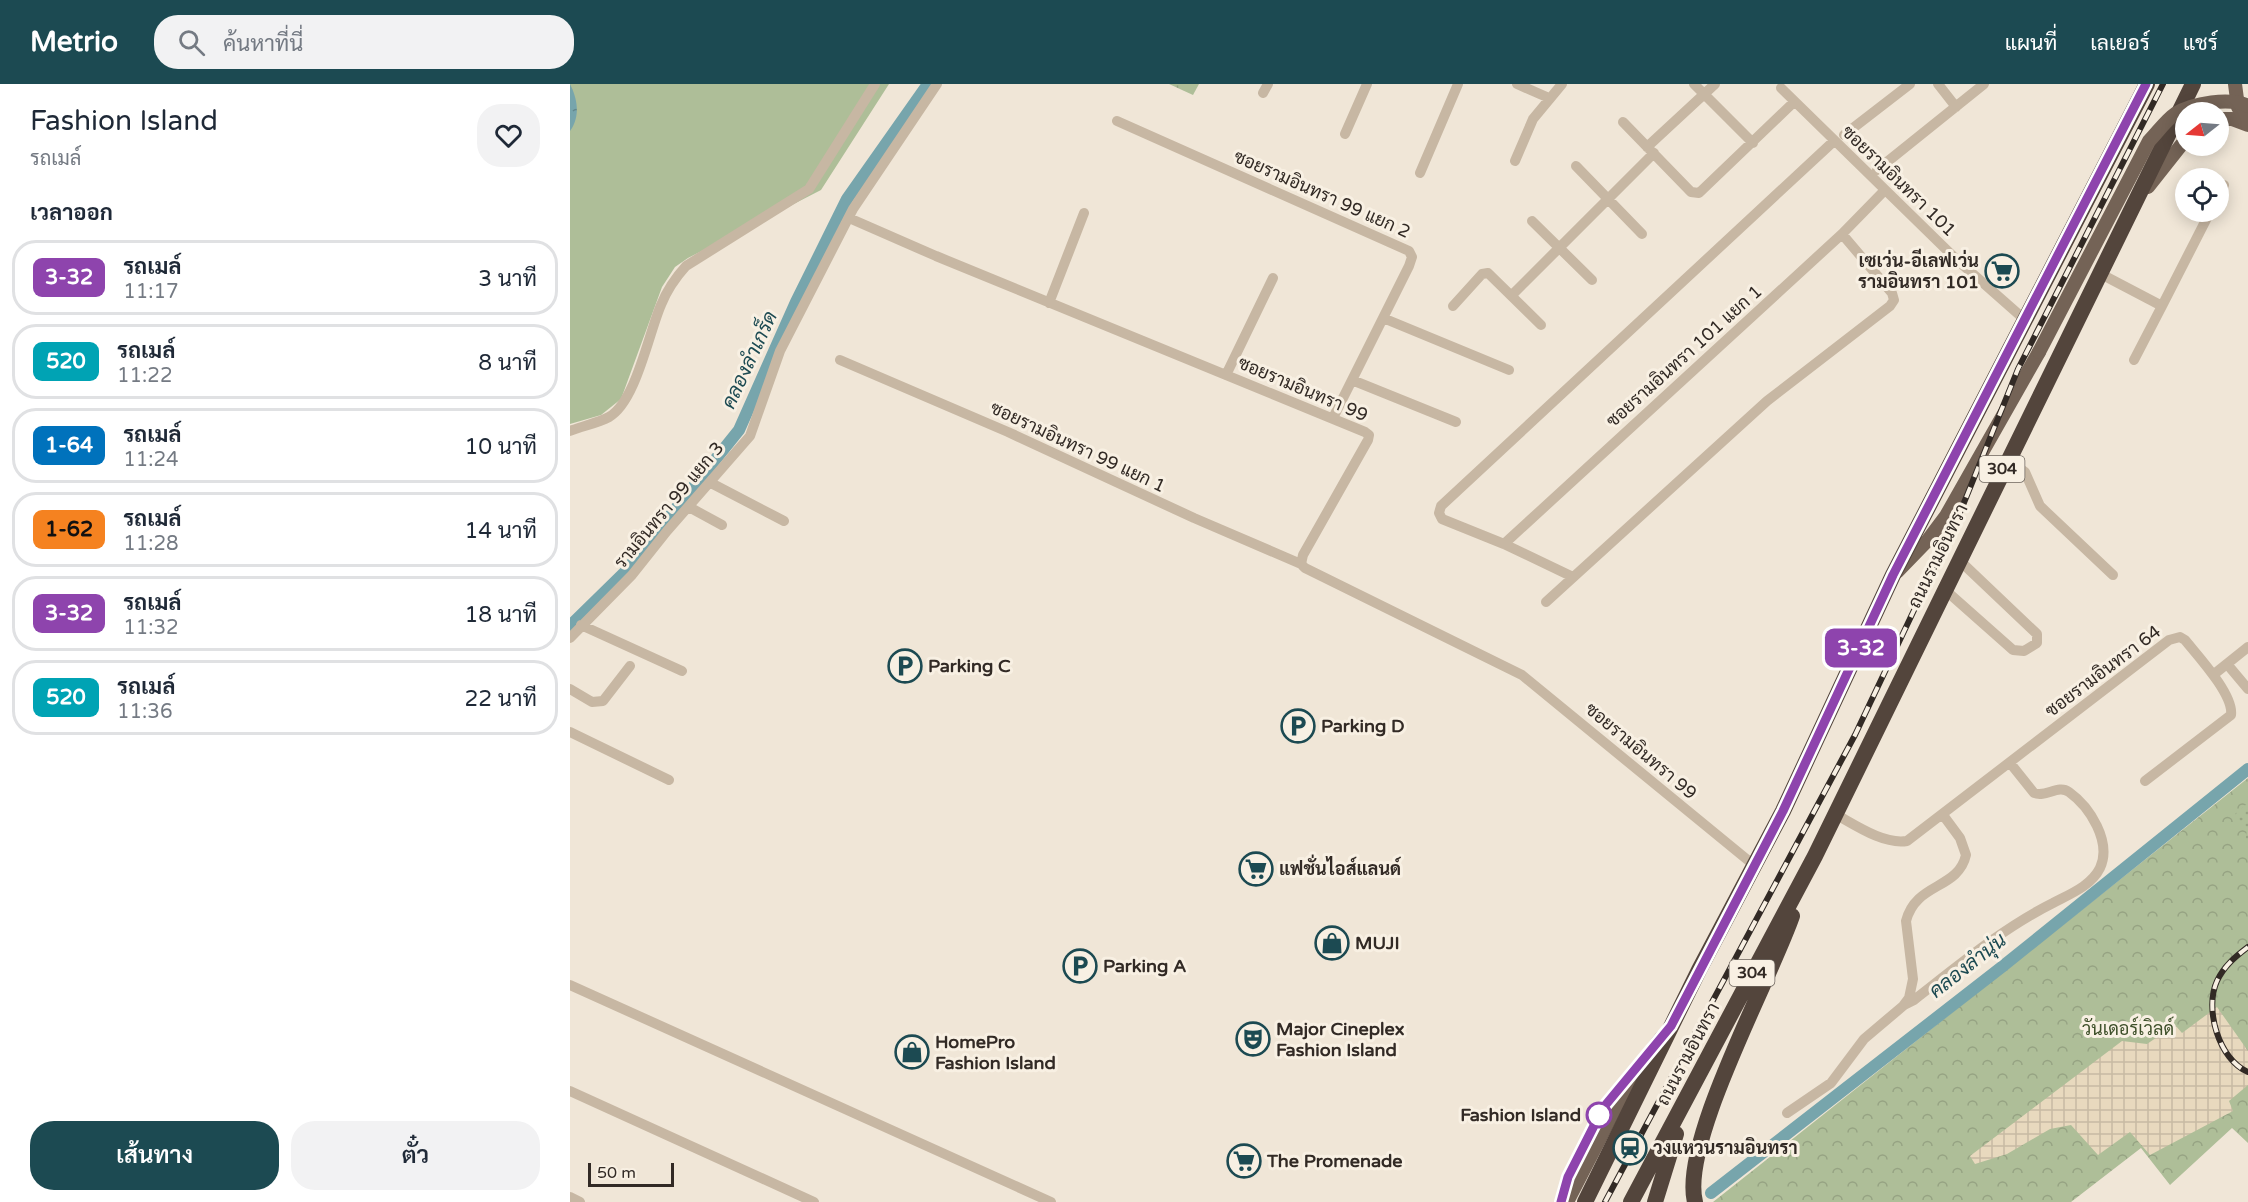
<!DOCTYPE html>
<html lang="th">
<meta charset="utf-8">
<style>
body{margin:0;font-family:"Varela Round",Sarabun,sans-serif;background:#f2f2f3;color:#1f2937;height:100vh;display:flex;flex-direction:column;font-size:22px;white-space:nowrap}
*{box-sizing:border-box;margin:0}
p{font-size:20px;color:#747a83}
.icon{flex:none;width:33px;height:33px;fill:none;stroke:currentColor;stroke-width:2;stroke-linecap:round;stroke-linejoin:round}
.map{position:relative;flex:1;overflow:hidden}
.drawer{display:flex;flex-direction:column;background:#fff;width:570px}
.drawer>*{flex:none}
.badge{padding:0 12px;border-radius:9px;font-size:21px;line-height:39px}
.needle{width:39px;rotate:253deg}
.tools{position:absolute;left:1605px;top:18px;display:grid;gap:12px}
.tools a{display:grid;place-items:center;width:54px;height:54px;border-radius:50%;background:#fff;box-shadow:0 3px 15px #0003;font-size:30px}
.scale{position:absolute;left:18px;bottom:15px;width:86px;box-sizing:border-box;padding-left:6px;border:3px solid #322a25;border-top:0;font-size:16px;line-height:21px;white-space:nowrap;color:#322a25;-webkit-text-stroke:4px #f8f0e3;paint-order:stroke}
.map>.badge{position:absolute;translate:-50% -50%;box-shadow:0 0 0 3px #fff}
h2{padding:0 30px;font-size:22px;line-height:54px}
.round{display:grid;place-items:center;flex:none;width:63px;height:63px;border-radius:24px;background:#f2f2f3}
.summary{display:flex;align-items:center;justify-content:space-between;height:102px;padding:0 30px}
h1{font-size:28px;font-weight:600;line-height:45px}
.primary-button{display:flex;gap:12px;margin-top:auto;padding:12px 30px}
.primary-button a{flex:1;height:69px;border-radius:24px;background:#1c4a52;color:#fff;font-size:24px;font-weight:600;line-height:69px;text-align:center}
.primary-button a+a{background:#f2f2f3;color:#1f2937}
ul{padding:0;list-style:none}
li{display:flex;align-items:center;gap:18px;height:75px;margin:0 12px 9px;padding:0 18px;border:3px solid #e0e1e3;border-radius:24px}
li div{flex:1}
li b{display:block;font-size:22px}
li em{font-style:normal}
li .badge{min-width:66px;font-weight:700;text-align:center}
header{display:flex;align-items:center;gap:36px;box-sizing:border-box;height:84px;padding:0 30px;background:#1c4a52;color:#fff}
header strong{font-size:28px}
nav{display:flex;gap:33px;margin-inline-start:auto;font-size:21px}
.search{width:420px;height:54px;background:#f2f2f3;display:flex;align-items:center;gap:15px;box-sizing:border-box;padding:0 21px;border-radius:24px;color:#747a83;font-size:22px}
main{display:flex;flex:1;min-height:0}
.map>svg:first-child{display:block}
</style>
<header>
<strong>Metrio</strong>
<div class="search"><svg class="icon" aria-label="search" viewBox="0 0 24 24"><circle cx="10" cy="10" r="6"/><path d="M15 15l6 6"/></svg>ค้นหาที่นี่</div>
<nav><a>แผนที่</a><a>เลเยอร์</a><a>แชร์</a></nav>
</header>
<main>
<section class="drawer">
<div class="summary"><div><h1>Fashion Island</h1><p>รถเมล์</p></div><a class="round"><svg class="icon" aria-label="heart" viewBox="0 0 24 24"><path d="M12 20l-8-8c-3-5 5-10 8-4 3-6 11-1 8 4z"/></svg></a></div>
<h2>เวลาออก</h2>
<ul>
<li><span class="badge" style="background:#8e44ad;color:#fff">3-32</span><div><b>รถเมล์</b><p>11:17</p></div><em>3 นาที</em></li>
<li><span class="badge" style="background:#00a3b4;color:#fff">520</span><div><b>รถเมล์</b><p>11:22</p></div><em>8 นาที</em></li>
<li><span class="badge" style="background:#0072bc;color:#fff">1-64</span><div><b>รถเมล์</b><p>11:24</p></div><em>10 นาที</em></li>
<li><span class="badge" style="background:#f58220;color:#111">1-62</span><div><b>รถเมล์</b><p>11:28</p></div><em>14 นาที</em></li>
<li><span class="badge" style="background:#8e44ad;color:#fff">3-32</span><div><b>รถเมล์</b><p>11:32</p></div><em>18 นาที</em></li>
<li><span class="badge" style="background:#00a3b4;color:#fff">520</span><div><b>รถเมล์</b><p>11:36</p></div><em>22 นาที</em></li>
</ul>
<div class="primary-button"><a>เส้นทาง</a><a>ตั๋ว</a></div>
</section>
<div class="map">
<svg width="1678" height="1118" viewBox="0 0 1678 1118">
<defs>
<pattern id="forest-crowns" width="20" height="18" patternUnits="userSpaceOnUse" patternTransform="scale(1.5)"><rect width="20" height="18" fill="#aebe98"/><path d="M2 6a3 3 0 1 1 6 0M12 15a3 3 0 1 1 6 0" fill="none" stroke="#96a383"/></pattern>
<pattern id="wetland-marsh" width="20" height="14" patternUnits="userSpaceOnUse" patternTransform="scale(1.5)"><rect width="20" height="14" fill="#aebe98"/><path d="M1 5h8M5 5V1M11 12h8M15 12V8" fill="none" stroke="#96a383"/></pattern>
<pattern id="garden-dots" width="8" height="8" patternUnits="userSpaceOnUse" patternTransform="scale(1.5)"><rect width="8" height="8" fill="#aebe98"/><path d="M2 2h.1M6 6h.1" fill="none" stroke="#96a383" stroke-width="1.8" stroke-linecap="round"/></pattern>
<pattern id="plaza-grid" width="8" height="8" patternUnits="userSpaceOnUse" patternTransform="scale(1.5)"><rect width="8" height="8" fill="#e8d9be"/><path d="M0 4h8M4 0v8" fill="none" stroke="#c7baa3"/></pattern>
<pattern id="water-ripples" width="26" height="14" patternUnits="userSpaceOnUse" patternTransform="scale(1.5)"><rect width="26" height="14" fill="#77a5ac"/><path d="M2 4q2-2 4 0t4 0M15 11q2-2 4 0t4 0" fill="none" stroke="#62878c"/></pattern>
</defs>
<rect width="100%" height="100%" fill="#f0e6d7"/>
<path fill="#aebe98" d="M 0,0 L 319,0 L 251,106 L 118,174 L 105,183 L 92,203 L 51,315 L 31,331 L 0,340 Z"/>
<path fill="url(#forest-crowns)" d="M 1678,694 L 1678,1059 L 1662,1044 L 1600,1101 L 1571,1064 L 1501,1118 L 1143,1118 Z"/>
<path fill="url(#wetland-marsh)" d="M 599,0 L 629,0 L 623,11 Z"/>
<path fill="url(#garden-dots)" d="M 1678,719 L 1678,761 L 1675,758 L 1677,746 L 1665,730 Z"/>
<path fill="url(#plaza-grid)" d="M 1647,923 L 1678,967 L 1678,1001 L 1659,1017 L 1663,1027 L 1580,1071 L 1560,1048 L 1528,1071 L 1501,1041 L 1480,1045 L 1437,1070 L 1405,1080 L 1400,1072 L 1552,957 L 1577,960 L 1605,941 L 1612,949 Z"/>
<path fill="url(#water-ripples)" d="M 0,0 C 7,14 11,32 0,47 Z"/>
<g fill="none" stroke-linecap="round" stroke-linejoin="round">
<path stroke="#77a5ac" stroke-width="12" d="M 0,542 L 55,488 L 169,346 L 226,218 L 277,115 L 358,0
M 1141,1109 L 1433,882 L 1678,685"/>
<path stroke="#c7b7a3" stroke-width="10" d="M 947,0 L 979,14
M 1124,0 L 1183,59
M 1368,0 L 1386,23
M 1211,4 L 1386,175 L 1454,235
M 693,9 L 698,0
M 547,37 L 839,167 L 842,173 L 839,182 L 763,334
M 1053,38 L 1121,108 L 1129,109 L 1224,18
M 775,50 L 797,0
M 1274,51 L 1340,0
M 1077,63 L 1145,0
M 945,77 L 963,35 L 992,0
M 1006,82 L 1072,150
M 1307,86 L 1414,0
M 850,89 L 888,0
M 1648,111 L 1654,101
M 279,134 L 366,172 L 795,348 L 799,351 L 798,356 L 733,471 L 731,480 L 735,484 L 952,591 L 1185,782
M 962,137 L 1022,196
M 1529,189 L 1592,222 L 1640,128
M 942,211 L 1084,69
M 479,219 L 514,129
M 883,222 L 912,190 L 918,189 L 971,241
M 813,234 L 939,286
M 270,276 L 438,348 L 624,434 L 731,480
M 1564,276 L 1592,222
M 656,291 L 703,194
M 782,296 L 886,338
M 0,347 C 12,342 28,339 39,333 C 66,318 79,248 91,221 C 97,206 106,193 116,182 L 239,105 L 305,0
M 1437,375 L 1455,388 L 1470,422 L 1543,491
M 141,399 L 214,437
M 119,423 L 152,441
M 934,460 L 1272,150 L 1314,107
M 1003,493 L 934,460 L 872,435 L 869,429 L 871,422 L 1264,57
M 1373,504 L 1443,566 L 1454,567 L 1467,559 L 1467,550 L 1388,475
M 976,518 L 1197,317 L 1320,222 L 1324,216 L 1322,209 L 1272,150
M 11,541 L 112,587
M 0,554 L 62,491 L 97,447 L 180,352 L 210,267 L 283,125 L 367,0
M 1657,580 L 1678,605
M 1643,591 L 1678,563
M 0,605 L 22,618 L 33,617 L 60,582
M 0,648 L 99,696
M 1265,730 C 1285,741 1314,761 1337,757 L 1599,556 L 1610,553 L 1615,556 C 1628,572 1664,611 1661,631 L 1575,697
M 0,901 L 481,1118
M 1334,921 L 1344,916 C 1389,881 1433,844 1483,819 C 1500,810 1521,802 1530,784 C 1542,758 1520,723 1499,708 C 1488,700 1476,714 1464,709 L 1440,679
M 0,1007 L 244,1118
M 1217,1029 L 1261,999 L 1294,955 L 1333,922 L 1339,914 L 1343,895 L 1336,837 C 1346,798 1388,806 1396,771 L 1390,754 L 1373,731
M 0,1113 L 10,1118"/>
<path stroke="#746356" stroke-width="14" d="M 1665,0 L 1668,23 L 1677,40
M 1648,35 L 1662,35 L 1678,41
M 1578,103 L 1616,55
M 1327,488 L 1358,456 L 1376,432 L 1469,268
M 997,1118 L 1063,990 L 1091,954"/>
<path stroke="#53453c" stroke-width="16" d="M 1015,1118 L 1129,886 L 1213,727 L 1323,491 L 1577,0
M 1061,1118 L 1245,772 L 1623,0
M 1085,1118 L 1106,1050
M 1125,1118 C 1110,1059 1200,896 1222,832"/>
<defs>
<path id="rail" d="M 1678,863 C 1665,873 1654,882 1647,897 C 1634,925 1649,976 1678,988
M 1035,1118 L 1285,651 L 1389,431 L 1448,285 L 1593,0"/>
</defs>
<use href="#rail" stroke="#322a25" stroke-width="6"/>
<use href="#rail" stroke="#f8f0e3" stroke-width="4" stroke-dasharray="11" stroke-linecap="butt"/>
<path stroke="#746356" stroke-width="14" d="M 1469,268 L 1579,57 C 1587,49 1596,36 1605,30 C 1623,19 1660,13 1678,22"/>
</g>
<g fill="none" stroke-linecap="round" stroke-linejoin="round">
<defs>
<path id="line" d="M 991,1118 L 998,1093 L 1033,1024 L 1101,942 L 1213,727 L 1323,491 L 1576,0"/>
</defs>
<use href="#line" stroke="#fff" stroke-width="14"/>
<use href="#line" stroke="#8e44ad" stroke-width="9"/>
</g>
<defs>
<symbol id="supermarket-ring" viewBox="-11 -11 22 22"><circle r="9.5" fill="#f8f0e3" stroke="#1c4a52" stroke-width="1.5"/><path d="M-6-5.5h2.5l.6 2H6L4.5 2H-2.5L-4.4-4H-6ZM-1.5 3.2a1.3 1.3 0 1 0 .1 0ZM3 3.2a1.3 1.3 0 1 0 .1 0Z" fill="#1c4a52"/></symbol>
<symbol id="parking-ring" viewBox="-11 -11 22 22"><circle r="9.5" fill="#f8f0e3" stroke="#1c4a52" stroke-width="1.5"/><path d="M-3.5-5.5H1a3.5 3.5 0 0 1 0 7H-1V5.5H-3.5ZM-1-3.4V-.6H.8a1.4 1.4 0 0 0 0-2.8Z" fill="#1c4a52"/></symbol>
<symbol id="shop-ring" viewBox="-11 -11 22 22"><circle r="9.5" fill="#f8f0e3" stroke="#1c4a52" stroke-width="1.5"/><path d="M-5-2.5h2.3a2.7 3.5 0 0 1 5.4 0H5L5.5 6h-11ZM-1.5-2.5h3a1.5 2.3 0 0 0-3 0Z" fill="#1c4a52"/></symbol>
<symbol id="theatre-ring" viewBox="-11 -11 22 22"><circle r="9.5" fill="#f8f0e3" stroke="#1c4a52" stroke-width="1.5"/><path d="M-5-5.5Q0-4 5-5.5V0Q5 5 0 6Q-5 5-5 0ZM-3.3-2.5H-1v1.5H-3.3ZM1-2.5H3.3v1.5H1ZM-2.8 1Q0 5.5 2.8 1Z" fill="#1c4a52"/></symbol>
<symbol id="station-ring" viewBox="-11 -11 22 22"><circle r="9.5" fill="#f8f0e3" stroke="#1c4a52" stroke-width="1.5"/><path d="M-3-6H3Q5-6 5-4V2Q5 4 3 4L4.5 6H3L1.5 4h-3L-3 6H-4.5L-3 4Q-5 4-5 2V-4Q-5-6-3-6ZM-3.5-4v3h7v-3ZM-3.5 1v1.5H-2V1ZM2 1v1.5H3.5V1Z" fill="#1c4a52"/></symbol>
</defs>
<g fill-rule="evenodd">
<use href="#supermarket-ring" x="1413" y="168" width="38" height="38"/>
<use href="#parking-ring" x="316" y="563" width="38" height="38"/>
<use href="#parking-ring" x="709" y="623" width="38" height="38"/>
<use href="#supermarket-ring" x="667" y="766" width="38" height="38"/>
<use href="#shop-ring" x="743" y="840" width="38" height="38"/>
<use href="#parking-ring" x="491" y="863" width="38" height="38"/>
<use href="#theatre-ring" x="664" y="936" width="38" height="38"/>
<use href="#shop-ring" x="323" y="949" width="38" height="38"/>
<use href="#station-ring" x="1041" y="1045" width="38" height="38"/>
<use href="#supermarket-ring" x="655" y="1058" width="38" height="38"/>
</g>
<circle fill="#fff" stroke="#8e44ad" stroke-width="3" cx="1029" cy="1031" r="12"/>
<g text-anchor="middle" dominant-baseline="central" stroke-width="6" stroke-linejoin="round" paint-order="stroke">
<g fill="#f8f0e3" stroke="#6d655e" stroke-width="1.5">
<rect x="1409.5" y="372" width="45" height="26" rx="4.5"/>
<rect x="1159.5" y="876" width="45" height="26" rx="4.5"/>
</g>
<g font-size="16" font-weight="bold" fill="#322a25">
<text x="1432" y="385">304</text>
<text x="1182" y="889">304</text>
</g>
<g font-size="18" fill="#322a25" stroke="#f8f0e3">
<text transform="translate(1329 97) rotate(44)">ซอยรามอินทรา 101</text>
<text transform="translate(752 110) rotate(24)">ซอยรามอินทรา 99 แยก 2</text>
<text transform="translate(1114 272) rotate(-42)">ซอยรามอินทรา 101 แยก 1</text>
<text transform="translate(733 305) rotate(23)">ซอยรามอินทรา 99</text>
<text transform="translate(508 363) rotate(25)">ซอยรามอินทรา 99 แยก 1</text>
<text transform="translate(99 421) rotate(-50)">รามอินทรา 99 แยก 3</text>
<text transform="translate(1368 472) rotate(-64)">ถนนรามอินทรา</text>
<text transform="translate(1533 587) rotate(-37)">ซอยรามอินทรา 64</text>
<text transform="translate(1071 667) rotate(40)">ซอยรามอินทรา 99</text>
<text transform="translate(1118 970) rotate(-62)">ถนนรามอินทรา</text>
</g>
<g font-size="18" font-weight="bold" fill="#322a25" stroke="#f8f0e3" text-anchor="start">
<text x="1409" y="177" text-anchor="end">เซเว่น-อีเลฟเว่น<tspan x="1409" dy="21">รามอินทรา 101</tspan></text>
<text x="358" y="582">Parking C</text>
<text x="751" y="642">Parking D</text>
<text x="709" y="785">แฟชั่นไอส์แลนด์</text>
<text x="785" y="859">MUJI</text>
<text x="533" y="882">Parking A</text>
<text x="706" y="945">Major Cineplex<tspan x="706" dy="21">Fashion Island</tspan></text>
<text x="365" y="958">HomePro<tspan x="365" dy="21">Fashion Island</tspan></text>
<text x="1083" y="1064">วงแหวนรามอินทรา</text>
<text x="697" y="1077">The Promenade</text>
</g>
<g font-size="18" fill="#3e502a" stroke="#f8f0e3">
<text x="1558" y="945">วันเดอร์เวิลด์</text>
</g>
<g font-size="18" font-weight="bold" fill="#322a25" stroke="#f8f0e3" text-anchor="end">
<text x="1011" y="1031">Fashion Island</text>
</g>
<g font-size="20" font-style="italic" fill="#1c4a52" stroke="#f8f0e3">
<text transform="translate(180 276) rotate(-65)">คลองลำเกร็ด</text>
<text transform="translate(1398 882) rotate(-38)">คลองลำนุ่น</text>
</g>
</g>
</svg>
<div class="tools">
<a><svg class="needle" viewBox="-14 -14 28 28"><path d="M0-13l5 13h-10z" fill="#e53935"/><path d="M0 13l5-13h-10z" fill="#747a83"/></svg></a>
<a><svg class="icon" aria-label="locate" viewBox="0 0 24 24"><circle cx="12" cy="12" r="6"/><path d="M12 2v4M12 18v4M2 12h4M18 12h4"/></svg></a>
</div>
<div class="scale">50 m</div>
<b class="badge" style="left:1291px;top:564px;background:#8e44ad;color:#fff">3-32</b>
</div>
</main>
